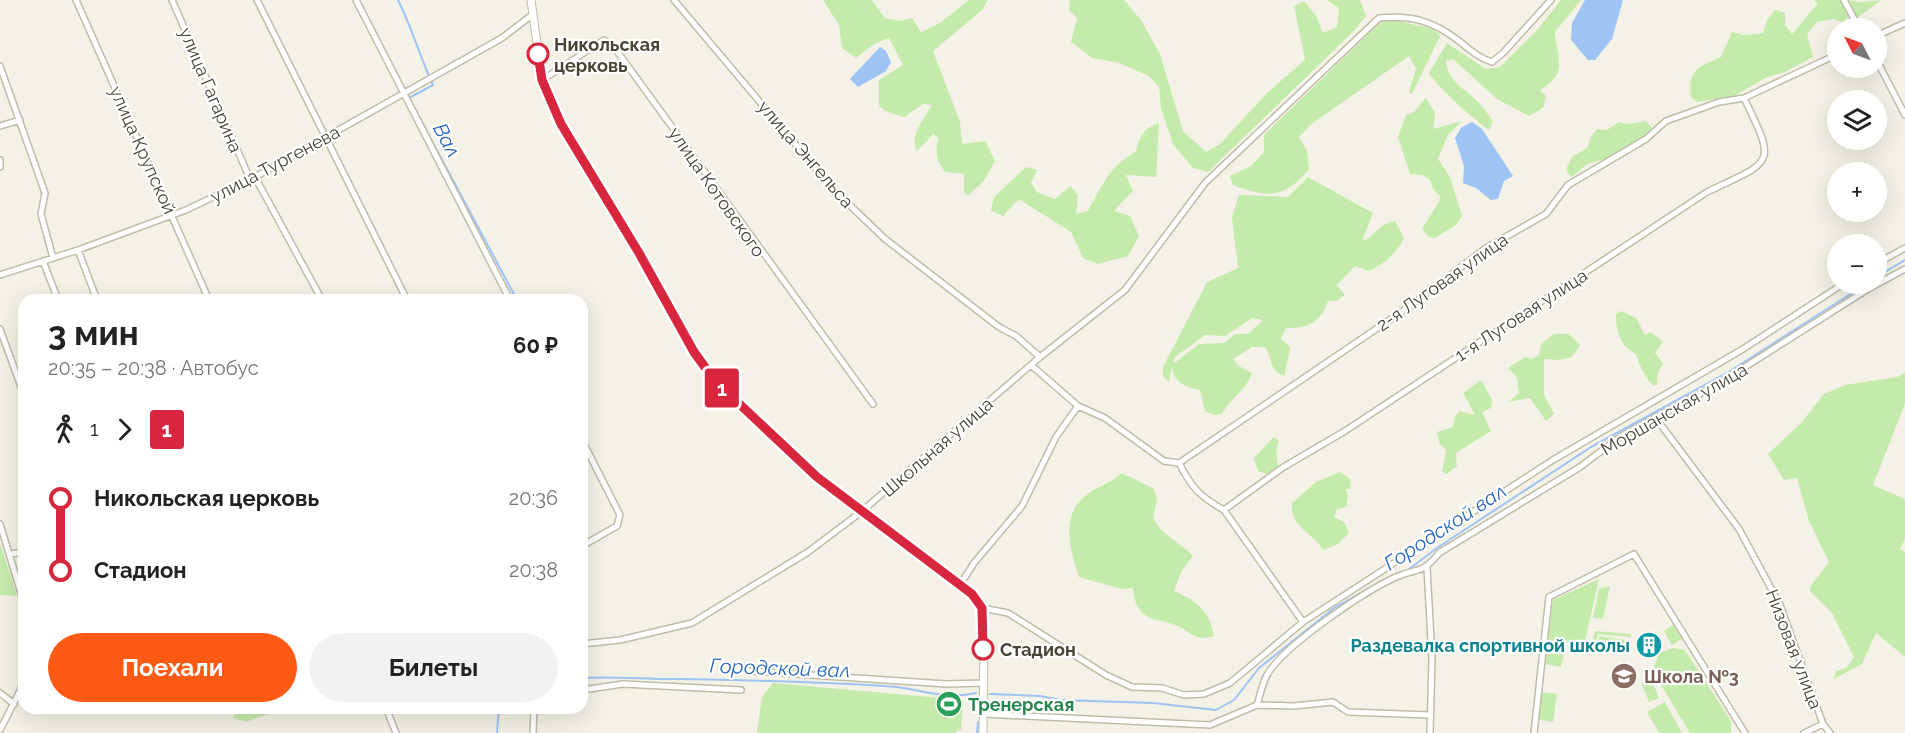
<!DOCTYPE html>
<html lang="ru">
<meta charset="utf-8">
<style>
body{margin:0;font-family:Raleway,sans-serif;background:#f2f2f2;color:#222;height:100vh;display:flex;flex-direction:column;font-size:22px;white-space:nowrap}
*{box-sizing:border-box;margin:0}
p{font-size:20px;color:#767676}
.icon{flex:none;width:33px;height:33px;fill:none;stroke:currentColor;stroke-width:2;stroke-linecap:round;stroke-linejoin:round}
.map{position:relative;flex:1;overflow:hidden}
.side{position:absolute;left:18px;top:294px;width:570px;height:420px;display:flex;flex-direction:column;background:#fff;border-radius:18px;box-shadow:0 6px 24px #0002}
.side>*{flex:none}
.badge{padding:0 12px;border-radius:4px;font-size:21px;line-height:39px}
.needle{width:39px;rotate:312deg}
.controls{position:absolute;left:1827px;top:18px;display:grid;gap:12px}
.controls a{display:grid;place-items:center;width:60px;height:60px;border-radius:50%;background:#fff;box-shadow:0 6px 24px #0002;font-size:30px}
.map>.badge{position:absolute;translate:-50% -50%;box-shadow:0 0 0 3px #fff}
.legs{display:flex;align-items:center;gap:9px;height:66px;padding:0 30px;font-size:20px}
.legs p{margin-inline-start:auto}
.summary{display:flex;align-items:center;justify-content:space-between;height:102px;padding:0 30px}
h1{font-size:33px;font-weight:700;line-height:45px}
.action{display:flex;gap:12px;margin-top:auto;padding:12px 30px}
.action a{flex:1;height:69px;border-radius:36px;background:#ff5a13;color:#fff;font-size:24px;font-weight:700;line-height:69px;text-align:center}
.action a+a{background:#f2f2f2;color:#222}
ul{padding:0 30px;list-style:none}
li{display:flex;align-items:center;gap:21px;height:72px;font-size:22px}
li i{display:grid;place-items:center;width:9px;height:100%;margin:0 8px;background:currentColor}
li i::after{content:'';width:15px;height:15px;margin:-8px;border:4px solid;border-radius:50%;background:#fff}
li p{margin-inline-start:auto}
li:first-child i{background:linear-gradient(#0000 50%,currentColor 0)}
li:last-child i{background:linear-gradient(currentColor 50%,#0000 0)}
.map>svg:first-child{display:block}
</style>
<div class="map">
<svg width="1905" height="733" viewBox="0 0 1905 733">
<rect width="100%" height="100%" fill="#f4f2e6"/>
<path fill="#c5ebac" fill-rule="evenodd" d="M 823,0 L 872,0 L 885,18 L 899,21 L 912,18 L 921,32 L 940,23 L 969,0 L 988,0 L 981,11 L 933,51 L 960,122 L 962,144 L 985,141 L 995,161 L 983,182 L 968,196 L 964,192 L 964,174 L 945,172 C 935,159 936,153 938,138 L 933,134 L 917,151 C 909,135 924,119 932,105 L 923,104 L 904,117 L 885,111 L 879,105 L 879,80 L 903,65 L 889,38 L 874,44 L 856,58 L 842,48 L 839,25 Z
M 1070,0 L 1124,0 L 1141,20 L 1160,54 L 1183,131 L 1206,152 L 1220,144 L 1268,92 L 1305,60 L 1294,6 L 1304,1 L 1316,16 L 1323,33 L 1337,27 L 1339,8 L 1327,0 L 1360,0 L 1366,16 L 1353,32 L 1208,172 L 1193,168 L 1173,144 L 1161,108 L 1159,87 L 1149,76 L 1119,63 L 1092,58 L 1071,42 L 1077,18 L 1069,10 Z
M 1561,0 L 1581,0 L 1555,32 C 1557,59 1569,73 1540,90 L 1546,96 L 1543,108 L 1529,116 L 1497,99 L 1453,59 L 1446,61 C 1448,82 1465,88 1478,102 C 1484,108 1489,115 1493,122 L 1489,130 C 1478,123 1433,83 1429,73 L 1447,43 L 1486,69 L 1500,67 L 1538,29 Z
M 1814,0 L 1842,0 L 1849,14 L 1845,23 L 1834,19 L 1817,22 L 1807,34 L 1813,57 L 1785,72 L 1767,77 L 1734,96 L 1697,102 L 1691,97 C 1687,69 1699,67 1721,57 L 1732,32 L 1744,35 L 1763,33 L 1767,20 L 1775,10 L 1785,13 L 1785,25 L 1792,34 L 1818,3 Z
M 1847,0 L 1862,2 L 1882,0 L 1858,17 L 1852,13 Z
M 1385,18 L 1434,29 L 1440,36 L 1412,94 L 1409,92 L 1416,69 L 1409,56 L 1310,125 L 1299,137 L 1307,151 L 1309,169 C 1285,199 1267,198 1233,185 L 1230,176 L 1251,166 L 1264,152 L 1264,135 L 1269,130 Z
M 1426,98 L 1435,113 L 1433,129 L 1462,121 L 1448,135 L 1438,159 L 1450,177 L 1462,216 L 1456,225 L 1435,238 L 1429,237 L 1422,229 L 1441,198 L 1432,187 L 1431,181 L 1423,175 L 1410,174 L 1398,137 L 1406,115 L 1414,112 Z
M 1646,121 L 1652,128 C 1632,149 1617,157 1590,163 C 1585,164 1577,174 1571,177 L 1566,171 C 1572,152 1575,157 1588,147 L 1590,138 L 1597,129 L 1607,130 L 1619,122 L 1628,124 Z
M 1159,123 L 1156,177 L 1126,175 L 1133,191 L 1114,211 L 1130,216 L 1139,236 L 1128,256 L 1098,264 L 1083,258 L 1071,232 L 1019,199 L 1003,216 L 991,210 L 994,197 L 1026,167 L 1037,170 L 1031,183 L 1037,192 L 1055,199 L 1070,186 L 1078,195 L 1076,214 L 1088,211 C 1101,187 1111,164 1136,152 C 1139,137 1144,128 1159,123 Z
M 1308,177 L 1373,213 L 1362,241 C 1376,237 1376,225 1395,221 L 1404,238 C 1395,255 1387,262 1369,271 L 1355,266 L 1337,285 L 1345,295 L 1336,301 L 1328,301 C 1320,323 1309,328 1286,328 L 1281,339 L 1290,347 C 1290,358 1285,365 1285,376 C 1268,371 1273,358 1265,347 L 1252,347 L 1233,359 L 1239,366 L 1252,373 C 1246,391 1230,398 1222,414 L 1214,415 L 1205,411 L 1200,390 C 1184,387 1174,382 1172,366 L 1169,382 L 1163,376 L 1163,367 L 1207,282 L 1238,268 L 1232,217 L 1239,195 L 1288,197 ZM 1252,318 L 1263,320 L 1248,334 L 1235,334 L 1224,343 L 1199,344 L 1173,364 L 1175,357 L 1205,335 L 1225,336 Z
M 1621,311 L 1636,318 L 1645,335 L 1651,332 L 1663,342 L 1655,353 L 1663,363 L 1658,373 L 1657,384 L 1653,386 C 1644,375 1640,367 1636,354 C 1620,346 1616,332 1616,314 Z
M 1554,334 L 1569,334 L 1580,345 L 1572,357 L 1559,360 L 1544,359 L 1544,395 L 1554,414 L 1546,421 L 1530,398 L 1508,402 L 1519,393 L 1517,378 L 1508,368 L 1525,357 L 1532,359 L 1539,355 L 1541,344 Z
M 1905,373 L 1905,404 L 1873,485 L 1905,499 L 1905,539 L 1900,549 L 1905,552 L 1905,657 L 1876,633 L 1862,664 L 1834,679 L 1836,671 L 1846,668 L 1854,657 L 1832,613 L 1810,591 L 1810,587 L 1829,562 L 1809,521 L 1797,478 L 1784,480 L 1768,454 L 1801,423 L 1824,394 L 1845,385 L 1897,377 Z
M 1481,380 L 1492,400 L 1491,408 L 1482,412 L 1491,431 L 1456,453 L 1457,466 L 1447,474 L 1442,472 L 1446,450 L 1440,445 L 1437,432 L 1453,427 L 1455,417 L 1459,411 L 1475,415 L 1463,393 Z
M 1274,437 L 1279,441 L 1276,451 L 1278,467 L 1267,474 L 1258,471 L 1254,458 Z
M 1340,472 L 1350,479 L 1351,489 L 1346,489 L 1348,496 L 1346,507 L 1337,509 L 1334,517 L 1344,522 L 1349,533 L 1338,544 L 1323,550 C 1313,532 1289,527 1292,503 L 1316,482 Z
M 1122,473 L 1154,489 L 1157,499 L 1153,518 C 1164,538 1178,540 1193,556 L 1181,572 L 1174,591 C 1197,601 1209,610 1214,636 C 1193,642 1191,631 1175,625 C 1161,619 1150,622 1140,610 C 1135,605 1134,595 1133,588 L 1122,589 L 1079,577 C 1069,546 1058,510 1094,490 C 1104,484 1113,481 1122,473 Z
M 0,543 L 1,546 L 17,596 L 0,595 Z
M 1599,579 L 1584,645 L 1548,640 L 1553,600 Z
M 1610,586 L 1603,619 L 1593,618 L 1599,589 Z
M 1673,625 L 1682,639 L 1672,645 L 1664,631 Z
M 1595,631 L 1631,634 L 1631,637 L 1598,634 L 1595,645 L 1592,643 Z
M 1599,636 L 1631,641 L 1629,653 L 1598,648 Z
M 1548,646 L 1565,648 L 1561,667 L 1545,664 Z
M 1673,648 L 1685,650 L 1731,721 L 1731,733 L 1690,733 L 1655,675 L 1654,667 L 1659,653 Z
M 1651,678 L 1659,698 L 1649,702 L 1641,683 Z
M 773,683 L 963,700 L 961,730 L 957,730 L 956,733 L 757,733 L 762,697 Z
M 1541,692 L 1557,694 L 1553,722 L 1537,719 Z
M 1665,702 L 1682,733 L 1659,733 L 1647,712 Z
M 236,708 L 288,708 L 288,711 L 281,709 L 246,722 L 233,718 Z"/>
<path fill="#9ec4f5" d="M 1585,0 L 1623,0 L 1612,39 L 1595,60 L 1588,60 L 1571,40 L 1572,23 Z
M 880,47 L 886,51 L 891,62 L 886,71 L 858,87 L 850,79 Z
M 1472,122 L 1482,129 L 1513,176 L 1504,181 L 1498,199 L 1491,200 L 1476,188 L 1463,183 L 1464,166 L 1455,138 L 1461,128 Z"/>
<g fill="none" stroke-linecap="round" stroke-linejoin="round">
<path stroke="#9ec4f5" stroke-width="2" d="M 398,0 C 412,28 420,57 433,85 L 409,98 L 517,300
M 1876,277 L 1905,260
M 1408,570 L 1437,548 L 1591,447 L 1727,373 L 1866,284
M 582,678 C 613,676 643,679 674,679 C 744,680 815,682 885,686 C 915,687 945,701 976,693
M 990,694 L 1040,696 L 1061,700 L 1153,703 L 1216,710 L 1234,700 L 1259,668 L 1334,608 L 1384,580
M 497,733 L 499,708
M 977,733 L 978,722"/>
<defs>
<path id="minor" d="M 76,0 L 209,300
M 172,0 L 250,179
M 257,0 L 407,300
M 356,0 L 510,300
M 674,0 L 834,190 L 885,239 L 999,327 L 1016,336 L 1040,357
M 1844,0 L 1859,28
M 1876,36 L 1905,23
M 1876,59 L 1905,115
M 0,66 L 45,193 L 41,214 L 53,258
M 542,80 L 604,40 L 614,47 L 873,404
M 0,126 L 20,120
M 0,160 L 0,167
M 255,177 L 322,300
M 78,250 L 97,300
M 43,261 L 58,300
M 1876,264 L 1905,248
M 0,275 L 78,250 L 186,210 L 255,177 L 502,38 L 532,15
M 0,329 L 24,395
M 1031,365 L 1078,406 L 1105,418 L 1164,461 L 1179,463 C 1192,488 1199,496 1224,510 L 1303,622
M 1655,417 L 1739,529 L 1780,605 L 1823,724 L 1830,733
M 582,440 L 620,515 L 617,526 L 582,546
M 1179,463 L 1407,308 L 1486,248 L 1546,214 L 1568,185 L 1646,139 L 1666,121 L 1719,102 L 1744,98 L 1838,54
M 1224,510 L 1282,468 L 1345,431 L 1707,192 C 1774,160 1777,166 1744,98
M 0,524 L 24,603
M 10,554 L 24,552
M 1427,568 L 1432,659 L 1430,733
M 960,585 L 974,563 L 1022,506 L 1056,437 L 1078,406
M 982,608 L 1008,613 L 1106,675 L 1132,687 L 1162,688 L 1184,695 L 1204,694 L 1230,683 L 1303,622 L 1553,460 L 1743,349 L 1843,284
M 582,644 L 620,640 L 692,623 L 808,552 L 861,512 L 1040,357 L 1125,290 L 1205,183 L 1379,18 C 1412,15 1433,21 1459,41 C 1470,50 1479,58 1492,62 L 1503,53 L 1551,0
M 749,671 L 946,684 L 982,683
M 582,690 L 623,684 L 741,690
M 0,693 L 14,704
M 1257,705 C 1260,696 1262,684 1267,675 C 1283,646 1365,591 1396,577 C 1419,567 1421,575 1439,553 L 1580,467 L 1620,437 L 1718,384 L 1868,289 L 1905,269
M 386,708 L 396,733
M 984,714 L 1210,725 L 1257,705 L 1294,706 L 1333,702 L 1348,712 L 1430,715
M 0,730 L 24,683
M 533,733 L 534,708
M 1534,733 L 1549,597 L 1634,554 L 1745,733
M 1804,733 L 1823,724"/>
<path id="tertiary" d="M 531,0 L 542,80 L 549,99 L 694,352 L 715,381 L 817,477 L 978,601 L 982,608 L 984,626 L 983,733"/>
</defs>
<use href="#minor" stroke="#c0bca8" stroke-width="8"/>
<use href="#tertiary" stroke="#c0bca8" stroke-width="9"/>
<use href="#minor" stroke="#fff" stroke-width="5"/>
<use href="#tertiary" stroke="#fff" stroke-width="7"/>
</g>
<g fill="none" stroke-linecap="round" stroke-linejoin="round">
<defs>
<path id="line-1" d="M 538,54 L 542,80 L 561,124 L 639,253 L 694,352 L 715,381 L 817,477 L 972,594 L 982,608 L 983,649"/>
</defs>
<use href="#line-1" stroke="#fff" stroke-width="14"/>
<use href="#line-1" stroke="#d7263d" stroke-width="9"/>
</g>
<defs>
<symbol id="building-disc" viewBox="-11 -11 22 22"><circle r="9.5" fill="#0f9aa8" stroke="#fff"/><path d="M-4-6H4V6H1V3H-1V6H-4ZM-2.5-4.3h1.7v1.8h-1.7ZM.8-4.3h1.7v1.8H.8ZM-2.5-1h1.7V.8h-1.7ZM.8-1h1.7V.8H.8Z" fill="#fff"/></symbol>
<symbol id="school-disc" viewBox="-11 -11 22 22"><circle r="9.5" fill="#8d6e63" stroke="#fff"/><path d="M0-5L7-2L0 1L-7-2ZM-4 1L0 2.5L4 1V4Q0 6-4 4Z" fill="#fff"/></symbol>
<symbol id="stadium-disc" viewBox="-11 -11 22 22"><circle r="9.5" fill="#2e9e5b" stroke="#fff"/><path d="M0-5a6.5 5 0 1 0 0 10a6.5 5 0 1 0 0-10ZM-3.5-1.8h7v3.6h-7Z" fill="#fff"/></symbol>
</defs>
<g fill-rule="evenodd">
<use href="#building-disc" x="1634" y="630" width="30" height="30"/>
<use href="#school-disc" x="1609" y="661" width="30" height="30"/>
<use href="#stadium-disc" x="934" y="689" width="30" height="30"/>
</g>
<g fill="#fff" stroke="#d7263d" stroke-width="3">
<circle cx="538" cy="54" r="10"/>
<circle cx="983" cy="649" r="10"/>
</g>
<g text-anchor="middle" dominant-baseline="central" stroke-width="4.5" stroke-linejoin="round" paint-order="stroke">
<g font-size="18" font-weight="bold" fill="#484335" stroke="#fff" text-anchor="start">
<text x="554" y="44">Никольская<tspan x="554" dy="21">церковь</tspan></text>
<text x="1000" y="649">Стадион</text>
</g>
<g font-size="18" fill="#484335" stroke="#fff">
<text transform="translate(211 90) rotate(67)">улица Гагарина</text>
<text transform="translate(143 150) rotate(66)">улица Крупской</text>
<text transform="translate(806 154) rotate(49)">улица Энгельса</text>
<text transform="translate(275 164) rotate(-28)">улица Тургенева</text>
<text transform="translate(717 192) rotate(55)">улица Котовского</text>
<text transform="translate(1442 282) rotate(-35)">2-я Луговая улица</text>
<text transform="translate(1521 315) rotate(-33)">1-я Луговая улица</text>
<text transform="translate(1674 409) rotate(-30)">Моршанская улица</text>
<text transform="translate(937 447) rotate(-41)">Школьная улица</text>
<text transform="translate(1794 649) rotate(69)">Низовая улица</text>
</g>
<g font-size="18" font-weight="bold" fill="#0d838f" stroke="#fff" text-anchor="end">
<text x="1630" y="645">Раздевалка спортивной школы</text>
</g>
<g font-size="18" font-weight="bold" fill="#785e54" stroke="#fff" text-anchor="start">
<text x="1644" y="676">Школа №3</text>
</g>
<g font-size="18" font-weight="bold" fill="#27864d" stroke="#fff" text-anchor="start">
<text x="968" y="704">Тренерская</text>
</g>
<g font-size="20" font-style="italic" fill="#2665bb" stroke="#fff">
<text transform="translate(447 140) rotate(62)">Вал</text>
<text transform="translate(1445 527) rotate(-33)">Городской вал</text>
<text transform="translate(780 668) rotate(2)">Городской вал</text>
</g>
</g>
</svg>
<div class="controls">
<a><svg class="needle" viewBox="-14 -14 28 28"><path d="M0-13l5 13h-10z" fill="#e53935"/><path d="M0 13l5-13h-10z" fill="#767676"/></svg></a>
<a><svg class="icon" aria-label="layers" viewBox="0 0 24 24"><path d="M12 4l9 5-9 5-9-5zM3 14l9 5 9-5"/></svg></a>
<a>+</a>
<a>−</a>
</div>
<b class="badge" style="left:722px;top:388px;background:#d7263d;color:#fff">1</b>
<section class="side">
<div class="summary"><div><h1>3 мин</h1><p>20:35 – 20:38 · Автобус</p></div><b>60 ₽</b></div>
<div class="legs"><svg class="icon" aria-label="walk" viewBox="0 0 24 24"><circle cx="13" cy="4" r="2"/><path d="M13 8l-2 6 4 7M11 14l-3 7M7 12l3-4h3l4 4"/></svg>1<svg class="icon" aria-label="forward" viewBox="0 0 24 24"><path d="M9 5l7 7-7 7"/></svg><b class="badge" style="background:#d7263d;color:#fff">1</b></div>
<ul>
<li><i style="color:#d7263d"></i><b>Никольская церковь</b><p>20:36</p></li>
<li><i style="color:#d7263d"></i><b>Стадион</b><p>20:38</p></li>
</ul>
<div class="action"><a>Поехали</a><a>Билеты</a></div>
</section>
</div>
